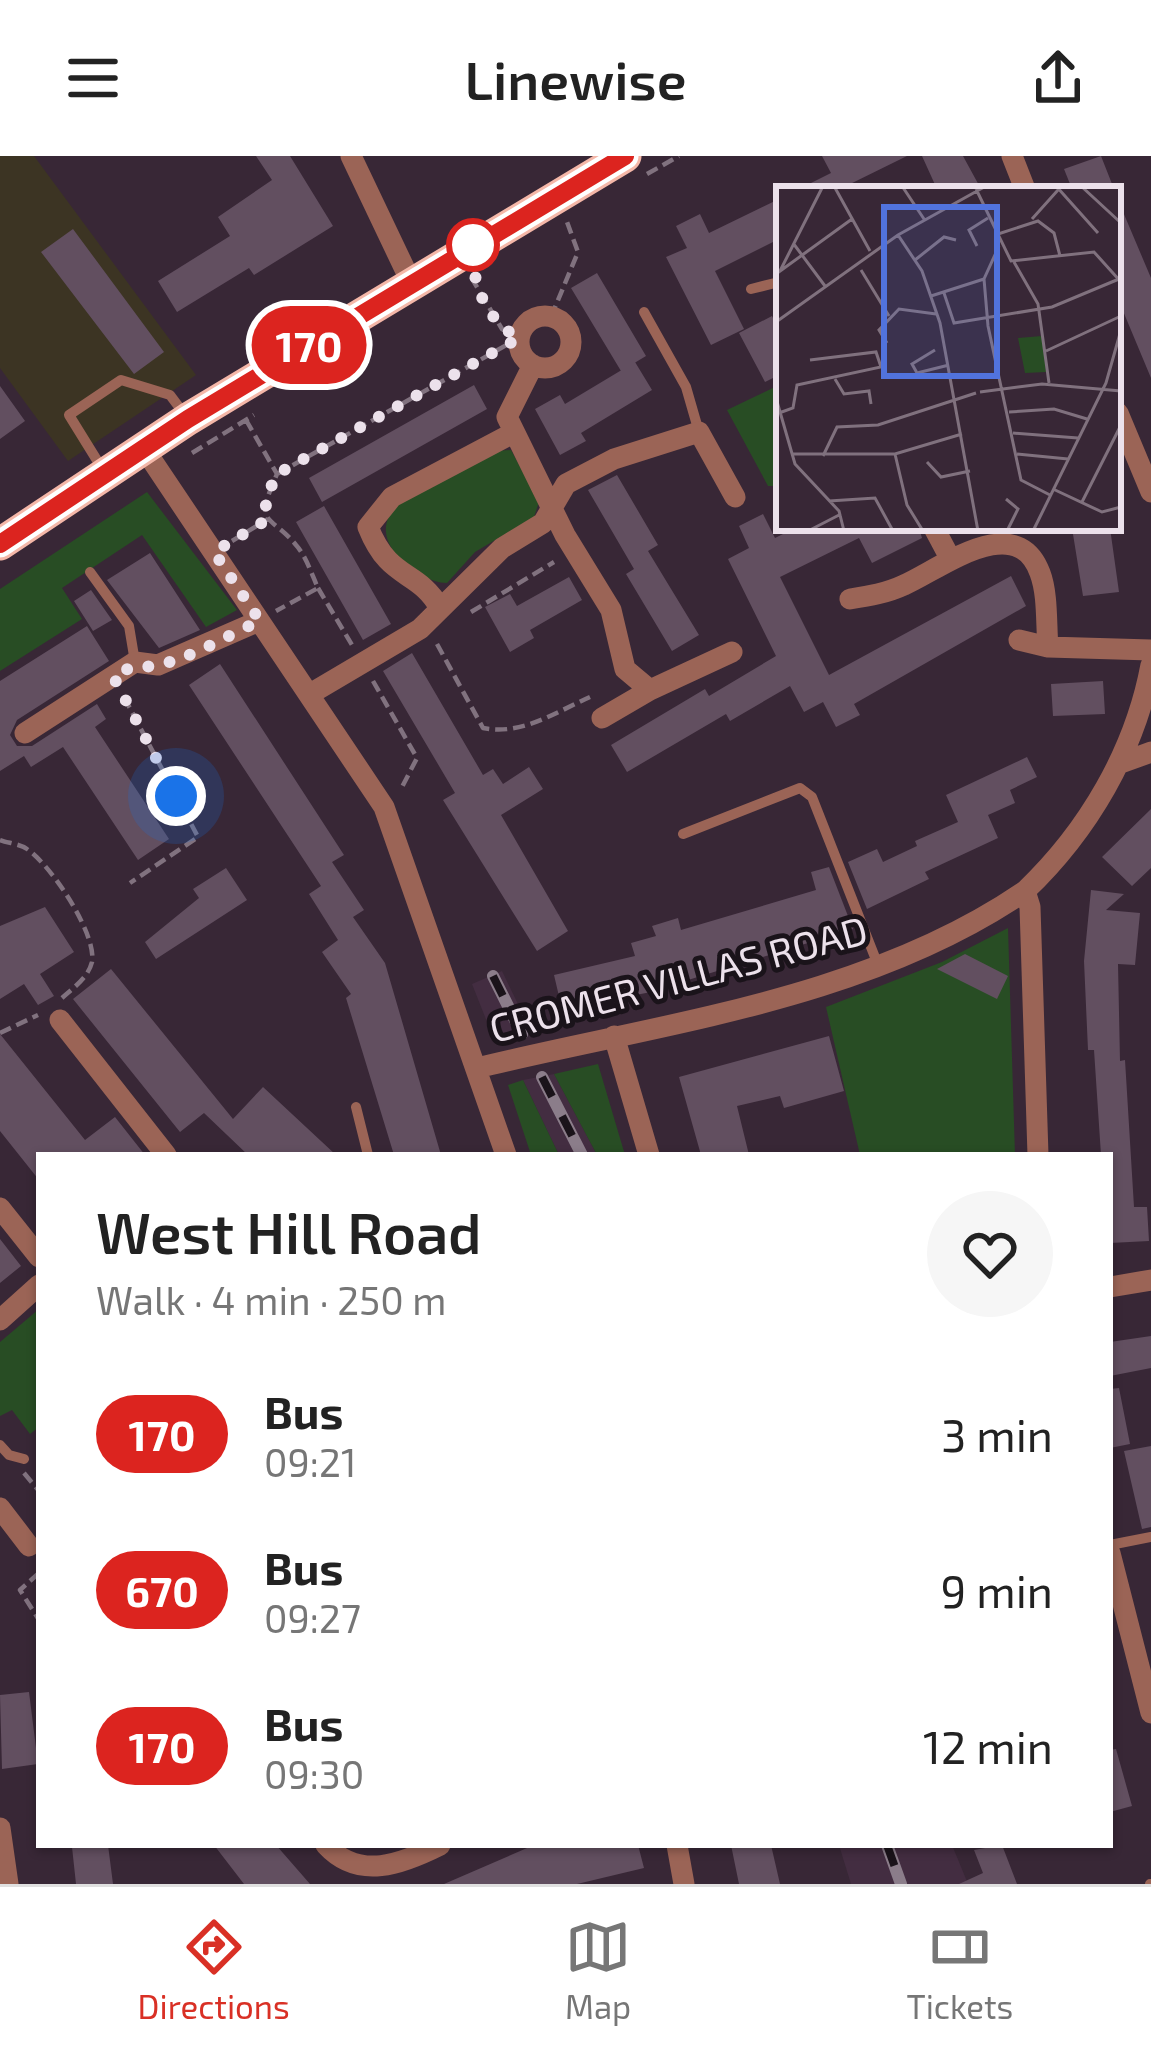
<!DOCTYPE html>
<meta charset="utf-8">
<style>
body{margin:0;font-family:"Exo 2",sans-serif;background:#f6f6f6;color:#222;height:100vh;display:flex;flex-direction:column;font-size:45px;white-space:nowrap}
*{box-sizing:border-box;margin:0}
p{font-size:39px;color:#767676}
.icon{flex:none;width:66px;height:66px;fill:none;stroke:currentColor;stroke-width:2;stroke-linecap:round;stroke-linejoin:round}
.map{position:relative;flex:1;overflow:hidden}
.side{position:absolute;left:36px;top:996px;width:1077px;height:696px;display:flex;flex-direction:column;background:#fff;border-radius:0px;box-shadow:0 3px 9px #0004}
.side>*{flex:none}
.badge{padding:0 24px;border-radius:39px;font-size:42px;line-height:78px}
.you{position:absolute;width:60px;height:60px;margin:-30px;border:9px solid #fff;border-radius:50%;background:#1a73e8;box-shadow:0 0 0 18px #1a73e833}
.map>.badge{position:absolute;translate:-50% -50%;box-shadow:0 0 0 6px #fff}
.round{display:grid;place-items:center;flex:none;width:126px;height:126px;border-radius:63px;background:#f6f6f6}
.summary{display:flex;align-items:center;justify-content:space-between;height:204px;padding:0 60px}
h1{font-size:57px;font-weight:600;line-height:90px}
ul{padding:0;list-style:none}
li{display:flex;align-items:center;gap:36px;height:156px;padding:0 60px}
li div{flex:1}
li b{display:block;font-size:45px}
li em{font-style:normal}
li .badge{min-width:132px;font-weight:700;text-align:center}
header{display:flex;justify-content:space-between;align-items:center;height:156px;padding:0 60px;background:#fff;font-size:54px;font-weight:600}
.menu{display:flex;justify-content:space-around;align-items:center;height:168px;border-top:3px solid #e0e0e0;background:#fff;font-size:33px;color:#767676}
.menu a{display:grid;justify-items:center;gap:6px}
.menu .current{color:#d93025}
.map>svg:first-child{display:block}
</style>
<header><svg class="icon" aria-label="menu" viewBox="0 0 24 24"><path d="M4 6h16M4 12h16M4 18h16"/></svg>Linewise<svg class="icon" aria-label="share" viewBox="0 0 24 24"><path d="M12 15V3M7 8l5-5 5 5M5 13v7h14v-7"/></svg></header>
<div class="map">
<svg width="1151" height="1728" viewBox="0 0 1151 1728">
<rect width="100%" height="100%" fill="#382736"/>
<path fill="#3c3423" d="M 0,0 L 34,0 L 196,219 L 68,305 L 0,212 Z"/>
<path fill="#432d41" d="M 502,815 L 532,877 L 495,886 L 472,828 Z
M 554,918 L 597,999 L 559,999 L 523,924 Z
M 839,1689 L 952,1689 L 968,1728 L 851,1728 Z"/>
<path fill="#284d24" d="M 779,229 L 779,330 L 768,330 L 727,254 Z
M 511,294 L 539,346 L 534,361 L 475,396 L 447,427 C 431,427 409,413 398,401 C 351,346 453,316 494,295 Z
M 147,336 L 237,454 L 206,471 L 142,379 L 62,432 L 82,463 L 0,515 L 0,433 Z
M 1008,772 L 1015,999 L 860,999 L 826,851 L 942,806 Z
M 598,908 L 625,999 L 597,999 L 554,918 Z
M 523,924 L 559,999 L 531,999 L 508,929 Z
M 39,1153 L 39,1271 L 30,1278 L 12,1254 L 0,1260 L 0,1186 Z"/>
<path fill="#624f60" d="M 256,0 L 290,0 L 333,70 L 254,119 L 249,112 L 177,156 L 158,125 L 230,80 L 218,61 L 272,24 Z
M 822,0 L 907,0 L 840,33 L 799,33 L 831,17 Z
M 922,0 L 963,0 L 981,33 L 937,33 Z
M 1101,0 L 1114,33 L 1072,33 L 1064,13 Z
M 779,43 L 779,83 L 715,115 L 744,173 L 711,189 L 666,101 L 687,92 L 676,70 L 700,58 L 709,77 Z
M 1118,44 L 1151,122 L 1151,222 L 1118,143 Z
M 73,73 L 164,196 L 134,218 L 41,96 Z
M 597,117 L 646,200 L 621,215 L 571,132 Z
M 772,160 L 779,174 L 779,219 L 765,226 L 739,177 Z
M 635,206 L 652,234 L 581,277 L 586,285 L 560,299 L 535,253 L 560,239 L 565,248 Z
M 474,229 L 487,253 L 322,346 L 309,322 Z
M 0,230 L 25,265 L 0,283 Z
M 617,319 L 658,389 L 648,395 L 699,479 L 672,495 L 626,418 L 634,413 L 588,334 Z
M 324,350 L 391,468 L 363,484 L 296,366 Z
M 763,358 L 775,382 L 795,372 L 919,372 L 922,382 L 872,407 L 859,382 L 780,421 L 829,519 L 1011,420 L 1026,450 L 854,548 L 860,559 L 836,571 L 823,546 L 804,556 L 790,530 L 730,565 L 726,558 L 627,616 L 611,589 L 705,533 L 709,540 L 776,500 L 728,403 L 749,392 L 739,370 Z
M 1072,372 L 1110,372 L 1119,436 L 1083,440 Z
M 150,397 L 200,474 L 159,492 L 107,424 Z
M 569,421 L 582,444 L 530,474 L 534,482 L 510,496 L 485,451 L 510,438 L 517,450 Z
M 91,434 L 112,464 L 93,475 L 74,445 Z
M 87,470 L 109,505 L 17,564 L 10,579 L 17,590 L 32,590 L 97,548 L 106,563 L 95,571 L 169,683 L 138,704 L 63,591 L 31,611 L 24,600 L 0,615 L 0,525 Z
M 412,497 L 483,619 L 493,613 L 503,628 L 529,611 L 543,633 L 501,659 L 568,775 L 537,795 L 443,644 L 455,637 L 383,515 Z
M 220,508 L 344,699 L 332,706 L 364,754 L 353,761 L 385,807 L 441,999 L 394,999 L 346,842 L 351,838 L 322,796 L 338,784 L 309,738 L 321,730 L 189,529 Z
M 1103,525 L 1105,558 L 1053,560 L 1051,528 Z
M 1027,601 L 1037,621 L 1010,634 L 1015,647 L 988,659 L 998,682 L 925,716 L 929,723 L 867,753 L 848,706 L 877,693 L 883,706 L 917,690 L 915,685 L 958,666 L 946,639 Z
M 1151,653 L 1151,712 L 1132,730 L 1102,701 Z
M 829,711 L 853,773 L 646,837 L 562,853 L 554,819 L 635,800 L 631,787 L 656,780 L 652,770 L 678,762 L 681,774 L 816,734 L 811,716 Z
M 226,712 L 247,744 L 156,803 L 145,786 L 199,742 L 193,733 Z
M 1091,734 L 1124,738 L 1106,754 L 1140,757 L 1135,809 L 1118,808 L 1120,905 L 1125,904 L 1134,1051 L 1147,1051 L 1149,1085 L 1110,1087 L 1110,999 L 1101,999 L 1094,894 L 1088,894 L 1084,805 Z
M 45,751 L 74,796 L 40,818 L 54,840 L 38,849 L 24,828 L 0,843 L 0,770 Z
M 965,798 L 1008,820 L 997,843 L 937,813 Z
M 111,813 L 233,963 L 263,931 L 336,999 L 248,999 L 204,957 L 180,976 L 73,843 Z
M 0,878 L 85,984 L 115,961 L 145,999 L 39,999 L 39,1024 L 0,975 Z
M 829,880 L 844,935 L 784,952 L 780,940 L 737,950 L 749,999 L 701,999 L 679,921 Z
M 0,1083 L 21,1110 L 0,1127 Z
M 1151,1180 L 1151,1212 L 1110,1220 L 1110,1186 Z
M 1119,1232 L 1130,1288 L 1110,1292 L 1110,1233 Z
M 1151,1290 L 1151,1371 L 1142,1373 L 1124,1295 Z
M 29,1536 L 38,1608 L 2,1613 L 0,1539 Z
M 1116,1593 L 1132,1650 L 1110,1656 L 1110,1594 Z
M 108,1689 L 113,1728 L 76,1728 L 72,1691 Z
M 214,1689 L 276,1689 L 310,1728 L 244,1728 Z
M 534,1689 L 638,1689 L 644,1712 L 577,1728 L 444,1728 Z
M 731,1689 L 771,1689 L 780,1728 L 739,1728 Z
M 1002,1689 L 1017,1728 L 959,1728 L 983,1717 L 974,1694 Z"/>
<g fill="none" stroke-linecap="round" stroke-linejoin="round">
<path stroke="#81727f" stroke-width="4.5" stroke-dasharray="12 6" stroke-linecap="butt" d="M 647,18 L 679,0
M 471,121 L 502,173 L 518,182
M 551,161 L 578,96 L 567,66
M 246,264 L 277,318 C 253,372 270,357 296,389 C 306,400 312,419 318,432 L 276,455
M 192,297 L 254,259
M 277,318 L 519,182
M 232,385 L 268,363
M 318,432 L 352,489
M 471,456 L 554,406
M 437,488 L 483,572 C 521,580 556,556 590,541
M 373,525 L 417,602 L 400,635
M 124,541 L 198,681 L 130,727
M 0,684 C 8,687 20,688 27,693 C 51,709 97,778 92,806 C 88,822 73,832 62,842
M 0,877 L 38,859
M 24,1317 L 39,1335
M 39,1417 L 20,1434 L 39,1464"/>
<path stroke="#9b6456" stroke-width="10" d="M 751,133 L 779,126
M 644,156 L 686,231 L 699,276
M 103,314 L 69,259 L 121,224 L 170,239 L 185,259
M 90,416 L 129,470 L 135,506
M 683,678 L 800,632 L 812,641 L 878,809
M 356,951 L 368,999
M 0,1289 L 9,1299 L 24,1303
M 1110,1389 L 1151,1381
M 1150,1728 L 1151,1728"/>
<path stroke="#9b6456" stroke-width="21" d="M 351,0 L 411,126
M 1012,0 L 1025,33
M519 186a26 26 0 1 1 52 0a26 26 0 1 1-52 0Z
M 533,209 L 507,261 L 565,379 L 611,454 L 625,513 L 650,534 L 602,562
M 1118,257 L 1151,336
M 143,291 L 384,651 L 506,999
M 934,372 L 950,402
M 850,443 C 869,440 887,437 904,429 C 939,414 1016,352 1040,417 C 1048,438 1046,468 1048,491 L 1151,494
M 440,452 C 417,412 390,426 368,371 L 392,341 L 513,277
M 1019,484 L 1048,491
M 650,534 L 732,496
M 310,538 L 420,473 L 502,392 L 543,367 L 566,328 L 614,303 L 699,276 L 735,341
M 25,577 L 135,506 L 158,509 L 259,465
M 1121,607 L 1151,596
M 60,864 L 166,999
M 614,880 L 649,999
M 477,912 C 661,867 866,844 1025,735
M 1038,999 L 1030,751 L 1025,735 C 1088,675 1135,595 1151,509
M 0,1052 L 39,1101
M 1110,1131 L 1151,1124
M 0,1164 L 39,1129
M 0,1352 L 29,1390
M 1110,1397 L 1151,1557
M 0,1672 L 8,1728
M 326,1689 C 359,1725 402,1708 440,1689
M 677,1689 L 684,1728"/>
<path stroke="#f4b7a8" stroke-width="33" d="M 0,388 L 188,263 L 625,0"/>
<defs>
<path id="rail" d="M 493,820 L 522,878
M 542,921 L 582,999
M 887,1689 L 901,1728"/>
</defs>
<use href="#rail" stroke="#8b7d8a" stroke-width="12"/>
<use href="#rail" stroke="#1a131a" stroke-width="8" stroke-dasharray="22" stroke-linecap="butt"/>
</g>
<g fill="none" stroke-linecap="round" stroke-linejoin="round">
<defs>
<path id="line" d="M 0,388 L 188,263 L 625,0"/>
</defs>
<use href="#line" stroke="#fff" stroke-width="27"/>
<use href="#line" stroke="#dc241f" stroke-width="18"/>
<path stroke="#ece1eb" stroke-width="12" stroke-dasharray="0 21.6" d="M 176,640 L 113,520 C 132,508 138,513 158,509 C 192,502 228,479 260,465 L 214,396 L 268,363 L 265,344 L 277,318 L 519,182 C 485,164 471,126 473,89"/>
</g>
<circle fill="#fff" stroke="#dc241f" stroke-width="6" cx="473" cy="89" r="24"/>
<g text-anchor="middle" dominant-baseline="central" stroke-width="10" stroke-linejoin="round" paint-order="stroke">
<g font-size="39" fill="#ece1eb" stroke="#1a131a">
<text transform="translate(678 822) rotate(-15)">CROMER VILLAS ROAD</text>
</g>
</g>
<g transform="translate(776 30)">
<rect width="345" height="345" fill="#382736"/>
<path d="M 266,150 L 270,186 L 249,187 L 242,152 Z" fill="#284d24"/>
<path fill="none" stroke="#80717e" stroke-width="3" d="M 58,0 L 94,65M 126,0 L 148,33M 280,0 L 322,47M 305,0 L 345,37M 200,3 L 235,75 L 318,66 L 345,96M 256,33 L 282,4M 122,49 L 146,85 L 164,137 L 202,345M 219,49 L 262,35 L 278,47 L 284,70M 17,57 L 49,100M 201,60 L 193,44 L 212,32M 223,60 L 208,93 L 212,140 L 245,294 L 274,309M 139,74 L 168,51 L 180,54M 238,76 L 262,118 L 273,197M 85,84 L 113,130M 4,85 L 47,0M 0,88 L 76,33M 168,107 L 178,137 L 276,121 L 343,93M 155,110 L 208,93M 0,136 L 122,49 L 210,0M 111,157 L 103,144 L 123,123 L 160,128M 159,164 L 136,178 L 141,187 L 173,179M 270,165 L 345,130M 59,193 L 68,208 L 93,205 L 95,218M 204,206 L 266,198 L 345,205M 0,212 L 19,278 L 63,325 L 68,345M 233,226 L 278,223 L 311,233M 3,227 L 17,222 L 21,199 L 105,181 L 100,166 L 34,174M 237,247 L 302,252M 16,268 L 119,268 L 186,248M 119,268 L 131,319 L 147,345M 241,268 L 292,273M 47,270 L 61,241 L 102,239 L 200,207M 151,276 L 165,291 L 194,285M 277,303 L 326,326 L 345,321M 230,313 L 242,323 L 231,345M 53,315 L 99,312 L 117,345M 306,316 L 345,239M 32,345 L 65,328M 257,345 L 330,197 L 345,144"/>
<path fill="#5173dd" fill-opacity="0.15" stroke="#5173dd" stroke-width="6" d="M 108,21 L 221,21 L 221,190 L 108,190 Z"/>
<rect width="345" height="345" fill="none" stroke="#ece1eb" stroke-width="6"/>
</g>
</svg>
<div class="you" style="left:176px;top:640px"></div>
<b class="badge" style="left:309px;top:189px;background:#dc241f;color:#fff">170</b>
<section class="side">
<div class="summary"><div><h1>West Hill Road</h1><p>Walk · 4 min · 250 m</p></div><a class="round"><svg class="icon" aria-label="heart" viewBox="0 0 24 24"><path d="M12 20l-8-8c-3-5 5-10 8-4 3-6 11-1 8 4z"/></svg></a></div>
<ul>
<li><span class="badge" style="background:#dc241f;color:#fff">170</span><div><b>Bus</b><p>09:21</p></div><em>3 min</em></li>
<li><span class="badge" style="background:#dc241f;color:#fff">670</span><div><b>Bus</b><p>09:27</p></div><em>9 min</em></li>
<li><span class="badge" style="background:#dc241f;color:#fff">170</span><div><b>Bus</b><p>09:30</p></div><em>12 min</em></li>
</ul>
</section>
</div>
<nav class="menu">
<a class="current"><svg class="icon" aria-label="directions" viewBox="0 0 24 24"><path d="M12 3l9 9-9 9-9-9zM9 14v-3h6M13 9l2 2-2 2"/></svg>Directions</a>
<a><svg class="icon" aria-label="map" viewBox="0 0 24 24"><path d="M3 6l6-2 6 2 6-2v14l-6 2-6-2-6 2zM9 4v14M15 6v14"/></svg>Map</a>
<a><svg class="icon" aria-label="tickets" viewBox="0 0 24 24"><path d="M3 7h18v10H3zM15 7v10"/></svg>Tickets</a>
</nav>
